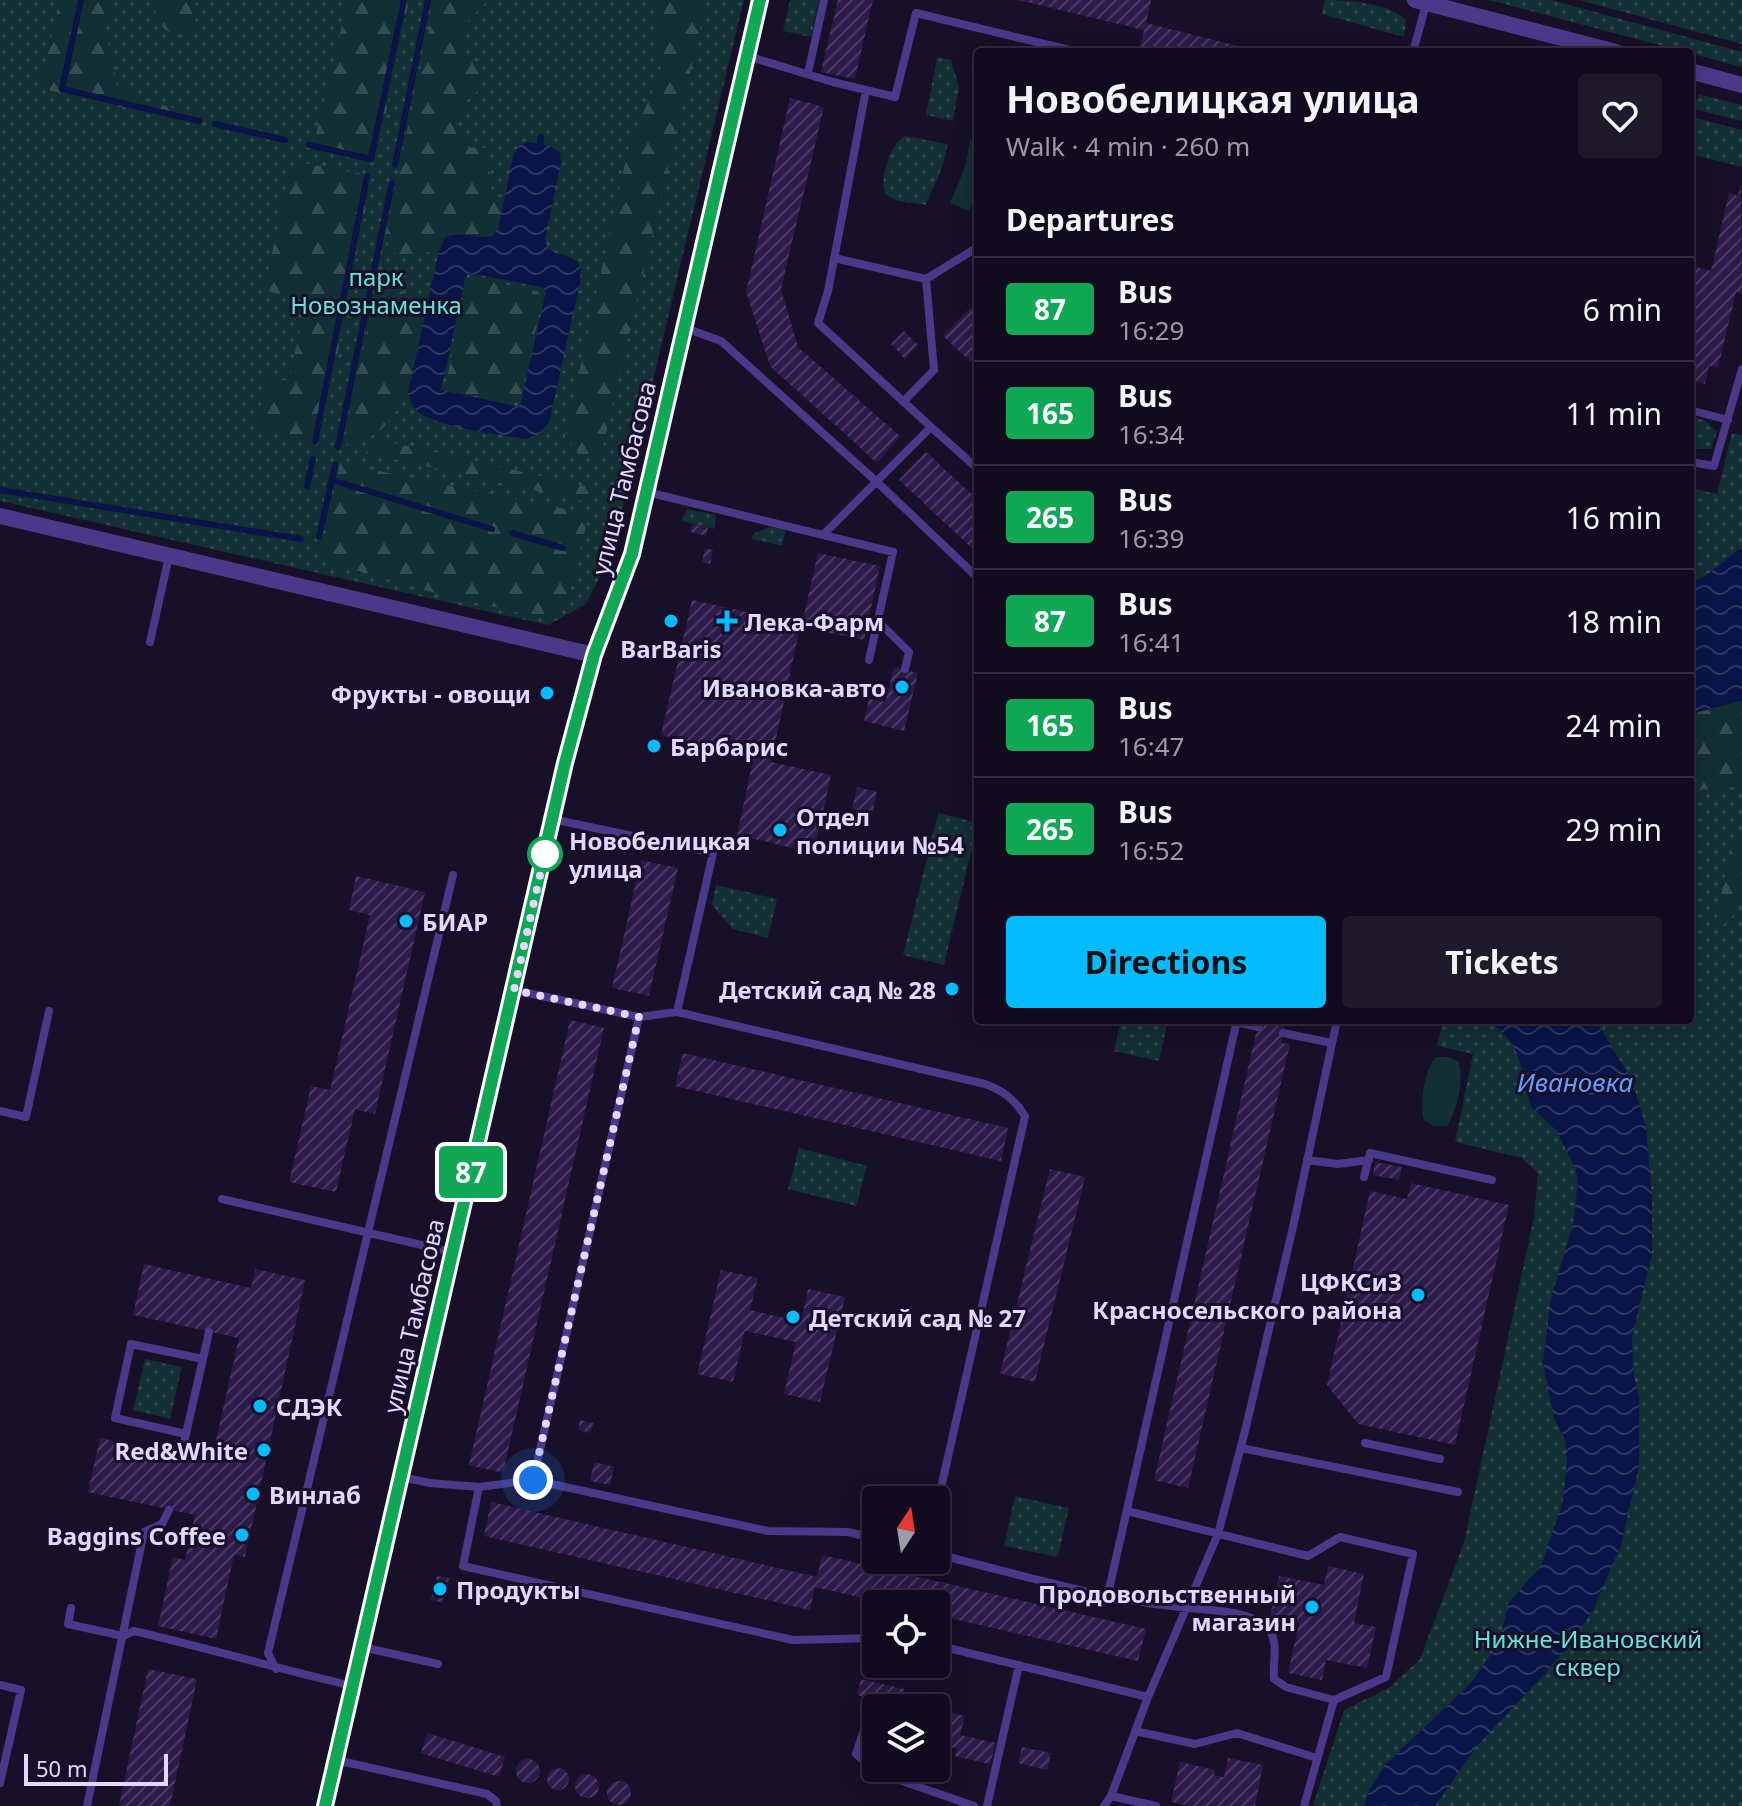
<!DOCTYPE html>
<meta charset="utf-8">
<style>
body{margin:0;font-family:"Noto Sans",sans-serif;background:#1f192c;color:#f1f3f6;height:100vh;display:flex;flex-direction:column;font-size:30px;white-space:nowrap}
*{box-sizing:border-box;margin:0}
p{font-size:26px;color:#9c9ba4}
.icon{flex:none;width:44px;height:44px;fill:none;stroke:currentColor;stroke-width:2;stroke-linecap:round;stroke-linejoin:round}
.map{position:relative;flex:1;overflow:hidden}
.details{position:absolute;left:974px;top:48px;width:720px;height:976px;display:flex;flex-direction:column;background:#120b1f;border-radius:8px;box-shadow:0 4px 20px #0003,0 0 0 2px #312b3d}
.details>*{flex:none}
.badge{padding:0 16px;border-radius:6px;font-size:28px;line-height:52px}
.needle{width:52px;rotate:12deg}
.controls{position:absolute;left:862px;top:1486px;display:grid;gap:16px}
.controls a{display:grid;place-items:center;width:88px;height:88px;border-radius:8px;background:#120b1f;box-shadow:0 4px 20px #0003,0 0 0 2px #312b3d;font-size:40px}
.scale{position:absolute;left:24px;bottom:20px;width:144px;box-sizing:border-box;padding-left:8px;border:4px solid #e2d7ff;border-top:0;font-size:22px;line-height:28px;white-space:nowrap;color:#e2d7ff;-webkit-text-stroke:6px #180f29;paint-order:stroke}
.you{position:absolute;width:40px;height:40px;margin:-20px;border:6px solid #fff;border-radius:50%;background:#1a73e8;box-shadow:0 0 0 12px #1a73e833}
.map>.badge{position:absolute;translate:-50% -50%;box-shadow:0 0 0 4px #fff}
h2{padding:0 32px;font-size:30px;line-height:72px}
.round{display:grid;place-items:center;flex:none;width:84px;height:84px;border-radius:8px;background:#1f192c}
.headline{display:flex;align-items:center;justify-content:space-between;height:136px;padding:0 32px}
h1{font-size:38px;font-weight:700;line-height:60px}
.action{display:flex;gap:16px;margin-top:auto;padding:16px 32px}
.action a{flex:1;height:92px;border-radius:8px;background:#03bbff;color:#111;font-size:32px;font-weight:700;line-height:92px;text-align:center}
.action a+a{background:#1f192c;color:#f1f3f6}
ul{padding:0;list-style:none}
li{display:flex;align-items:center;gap:24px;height:104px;padding:0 32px;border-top:2px solid #312b3d}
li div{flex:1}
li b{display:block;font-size:30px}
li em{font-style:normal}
li .badge{min-width:88px;font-weight:700;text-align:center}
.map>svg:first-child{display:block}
</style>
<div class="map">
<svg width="1742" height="1806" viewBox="0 0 1742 1806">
<defs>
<pattern id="grass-dots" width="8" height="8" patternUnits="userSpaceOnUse" patternTransform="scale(2)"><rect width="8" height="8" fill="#122f33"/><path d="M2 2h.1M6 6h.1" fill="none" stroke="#344c52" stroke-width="1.8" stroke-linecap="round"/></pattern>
<pattern id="forest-firs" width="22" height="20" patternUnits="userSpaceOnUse" patternTransform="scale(2)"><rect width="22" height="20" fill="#122f33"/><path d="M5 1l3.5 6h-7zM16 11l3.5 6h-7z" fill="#344c52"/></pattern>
<pattern id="water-waves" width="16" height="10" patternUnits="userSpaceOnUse" patternTransform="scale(2)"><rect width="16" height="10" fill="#091548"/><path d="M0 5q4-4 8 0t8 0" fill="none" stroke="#2d3663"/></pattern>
<pattern id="building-hatch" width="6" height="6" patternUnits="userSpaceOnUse" patternTransform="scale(2)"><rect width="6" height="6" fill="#2c1b4a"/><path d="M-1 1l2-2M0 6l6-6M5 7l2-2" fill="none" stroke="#4a3b65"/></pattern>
</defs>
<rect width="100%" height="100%" fill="#180f29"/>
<path fill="url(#grass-dots)" d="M 0,0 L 744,0 L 611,555 L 586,604 L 548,625 L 0,501 Z
M 790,0 L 819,0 L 811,37 L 783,31 Z
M 1325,0 C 1345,0 1394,3 1406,21 L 1404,37 L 1322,14 Z
M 1489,0 L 1551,0 L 1742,52 L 1742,67 Z
M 1579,0 L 1742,0 L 1742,44 Z
M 937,57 L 951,60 L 959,87 L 953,121 L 926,115 Z
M 1698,94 L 1742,105 L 1742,121 L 1694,109 Z
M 1692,117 L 1742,130 L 1742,167 L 1690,154 Z
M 906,136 L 948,144 L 942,167 L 926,205 C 915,203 897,203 888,196 C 876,186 891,140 906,136 Z
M 1690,416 L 1706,421 L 1717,432 L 1711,449 L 1690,449 Z
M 1732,433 L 1742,435 L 1742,1806 L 1313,1806 L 1344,1710 L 1390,1687 L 1420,1659 L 1464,1542 L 1534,1217 L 1538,1173 L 1522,1158 L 1455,1142 L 1473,1054 L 1437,1046 L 1443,1020 L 1690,1020 L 1690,488 L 1717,494 Z
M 687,509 L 716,515 L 714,529 L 681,521 Z
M 770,527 L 786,530 L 782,546 L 752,539 L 753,534 Z
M 938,813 L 978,823 L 944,965 L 903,955 Z
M 716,885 L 777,899 L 768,938 L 733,929 L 712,905 Z
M 1121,1020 L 1168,1020 L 1159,1061 L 1114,1051 Z
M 799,1148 L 867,1166 L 856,1206 L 788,1189 Z
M 145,1359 L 182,1367 L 170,1419 L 133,1410 Z
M 1015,1496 L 1069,1508 L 1058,1557 L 1004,1546 Z"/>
<path fill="url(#forest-firs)" d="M 60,0 L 113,0 L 106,30 L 117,85 L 134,98 L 203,115 L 201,126 L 39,88 Z
M 153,0 L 195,0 L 197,16 L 192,29 L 178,35 C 156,28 157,20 153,0 Z
M 348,0 L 409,0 L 377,158 L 314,143 Z
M 435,0 L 488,0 L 459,31 L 465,55 L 482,65 L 482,88 C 457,107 453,116 465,147 L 486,148 L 492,193 L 504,199 L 497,229 L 492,236 C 474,239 463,232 445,237 L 439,251 L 398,255 L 390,249 L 385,235 Z
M 656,0 L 707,0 L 600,459 L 579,455 L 565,436 L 628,149 L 661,71 L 656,36 Z
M 304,163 L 372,176 L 320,444 L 282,435 L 257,426 L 266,377 L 289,381 L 306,301 L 264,290 L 288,180 Z
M 472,278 L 537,291 L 543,297 L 520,400 L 513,404 L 448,390 L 446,382 L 467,284 Z
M 378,283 L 398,287 L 424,321 C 415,361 412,404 378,432 C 370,438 358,442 349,446 L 343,440 Z
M 381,440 L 594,488 L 591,503 L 366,453 Z
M 340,463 L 589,514 L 567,604 L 547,616 L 525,614 L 446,596 L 334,564 L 322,550 Z
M 1742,701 L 1742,785 L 1720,790 L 1695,789 L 1690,781 L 1690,714 Z
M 1742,842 L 1742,903 L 1725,926 L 1716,921 L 1731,845 Z"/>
<path fill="#122f33" d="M 970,140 L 978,143 L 978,191 L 969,211 L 950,203 L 965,167 Z
M 1436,1057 L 1448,1057 L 1458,1061 C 1465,1079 1457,1110 1447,1126 L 1434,1126 L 1424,1120 C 1419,1103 1424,1071 1436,1057 Z"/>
<path fill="url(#water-waves)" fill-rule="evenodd" d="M 530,142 L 552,147 L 560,153 L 561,162 L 545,240 C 549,257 558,251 571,258 C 575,260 578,264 581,267 L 580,282 L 549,423 L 540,433 L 528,439 C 500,435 445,428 421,414 C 413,410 411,401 408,393 L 439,251 L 445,237 C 464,231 474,240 492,236 L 498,229 L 514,153 L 520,145 ZM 469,273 L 541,287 L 546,291 L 520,407 L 441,390 L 465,279 Z
M 1742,547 L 1742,701 L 1690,714 L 1690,582 L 1704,577 Z
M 1490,1020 L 1595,1020 L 1632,1080 L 1646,1128 L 1652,1196 L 1652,1253 L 1632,1337 L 1633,1370 L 1639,1399 L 1639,1466 L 1621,1545 L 1594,1608 L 1577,1635 L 1548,1670 L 1477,1746 L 1435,1806 L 1365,1806 L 1369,1790 L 1385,1765 L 1470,1684 L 1489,1657 L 1500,1640 L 1508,1603 L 1541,1566 L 1563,1501 L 1567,1461 L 1565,1440 L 1554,1418 L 1543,1362 L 1551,1298 L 1573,1225 L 1578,1180 L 1575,1167 L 1556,1130 L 1531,1107 L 1522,1068 L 1513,1044 Z"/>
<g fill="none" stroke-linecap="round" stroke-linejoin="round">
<path stroke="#091548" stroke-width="6" d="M 81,0 L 62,89 L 199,121
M 215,124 L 285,140
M 309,145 L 371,159 L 404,0
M 540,145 L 541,137
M 395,165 L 428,0
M 315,442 L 367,176
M 338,447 L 392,182
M 332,480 L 492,529
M 307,486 L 313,459
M 0,490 L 301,539
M 512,533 L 563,548
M 319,537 L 335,465"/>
</g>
<path fill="url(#building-hatch)" d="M 838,0 L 873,0 L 855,79 L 821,72 Z
M 1018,0 L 1151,0 L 1146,23 L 1262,52 L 1139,52 L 1144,30 Z
M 790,98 L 824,107 L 781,289 L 798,347 L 900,436 L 877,463 L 770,366 L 746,292 Z
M 1741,182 L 1742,293 L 1736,292 L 1718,368 L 1709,366 L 1705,384 L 1690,381 L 1690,283 L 1696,267 L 1711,271 L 1729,193 L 1738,196 Z
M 978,300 L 978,353 L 970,361 L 943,336 Z
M 904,331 L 918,345 L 905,359 L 891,344 Z
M 926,452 L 978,500 L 978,554 L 899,480 Z
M 692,524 L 708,528 L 706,536 L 690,532 Z
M 705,548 L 713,550 L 710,564 L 702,562 Z
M 818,553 L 880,566 L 864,640 L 800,627 L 771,762 L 831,775 L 814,853 L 737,835 L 754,755 L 661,735 L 692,600 L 802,624 Z
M 894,667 L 918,673 L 904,731 L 864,721 L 869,699 L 885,702 Z
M 543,685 L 554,687 L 551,700 L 540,698 Z
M 857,787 L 877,792 L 872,814 L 852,809 Z
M 641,860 L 678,868 L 649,996 L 612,988 Z
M 356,876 L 425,892 L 375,1114 L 355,1109 L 336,1192 L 289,1182 L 311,1086 L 330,1090 L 370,915 L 349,910 Z
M 570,1020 L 604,1028 L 503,1473 L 469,1465 Z
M 1259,1020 L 1286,1020 L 1281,1043 L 1290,1044 L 1188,1488 L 1154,1480 Z
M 683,1053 L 1008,1128 L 1001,1161 L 675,1086 Z
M 1375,1162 L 1402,1167 L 1399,1180 L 1373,1175 Z
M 1050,1169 L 1085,1177 L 1035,1382 L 1000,1373 Z
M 1411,1183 L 1509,1205 L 1455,1445 L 1358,1424 L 1327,1385 L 1370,1191 L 1407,1199 Z
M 144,1264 L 251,1288 L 255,1269 L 305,1280 L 245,1557 L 234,1555 L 216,1639 L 158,1626 L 173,1557 L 185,1560 L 195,1515 L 88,1492 L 100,1438 L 211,1462 L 239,1338 L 133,1315 Z
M 721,1270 L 758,1278 L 750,1310 L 801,1322 L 808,1289 L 845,1297 L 820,1402 L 784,1394 L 796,1342 L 745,1331 L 733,1382 L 697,1374 Z
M 580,1420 L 593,1423 L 591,1433 L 578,1430 Z
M 594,1462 L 614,1467 L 610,1485 L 590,1481 Z
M 491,1502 L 817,1577 L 822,1555 L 1146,1629 L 1138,1661 L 936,1615 L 936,1604 L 888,1604 L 815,1587 L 810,1610 L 484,1536 Z
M 1328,1566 L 1364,1574 L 1354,1623 L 1376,1627 L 1367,1668 L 1326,1660 L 1322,1680 L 1288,1673 L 1299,1623 L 1270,1617 L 1279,1576 L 1324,1585 Z
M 437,1576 L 449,1578 L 443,1603 L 431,1600 Z
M 148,1669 L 197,1679 L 170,1806 L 119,1806 Z
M 861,1679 L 904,1689 L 900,1705 L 857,1695 Z
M 941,1710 L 965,1716 L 960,1735 L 996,1743 L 990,1764 L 955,1756 L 957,1749 L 936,1744 Z
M 427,1733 L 505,1757 L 499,1777 L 421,1753 Z
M 1022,1747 L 1051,1753 L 1047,1770 L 1018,1763 Z
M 1228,1758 L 1263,1765 L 1255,1806 L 1189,1806 L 1171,1802 L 1180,1762 L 1215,1770 L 1214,1775 L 1224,1777 Z
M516 1771a12 12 0 1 1 24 0a12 12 0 1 1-24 0Z
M547 1779a11 11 0 1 1 22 0a11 11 0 1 1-22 0Z
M575 1786a12 12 0 1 1 24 0a12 12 0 1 1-24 0Z
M607 1793a12 12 0 1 1 24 0a12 12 0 1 1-24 0Z"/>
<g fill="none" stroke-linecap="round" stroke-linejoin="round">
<path stroke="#4a3989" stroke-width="8" d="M 1413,52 L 1426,4
M 747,56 L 833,82 L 895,97 L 916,13 L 1078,52
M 808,73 L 824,0
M 866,90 L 828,291 L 818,323 L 931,427
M 834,258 L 926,279 L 978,247
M 685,328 L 721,341 L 877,482 L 978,578
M 903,402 L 934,370 L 926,279
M 1690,410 L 1728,420
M 1690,462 L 1714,466 L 1742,369
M 647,492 L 893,552 L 869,660
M 823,535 L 931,427 L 978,469
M 878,621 L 909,652 L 905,669
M 150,642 L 169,556
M 552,819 L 713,853 L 677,1012 L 639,1017
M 677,1012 L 985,1084 C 1004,1091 1014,1099 1025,1116 L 936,1510
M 1236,1022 L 1258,1027
M 1283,1033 L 1332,1043
M 0,1111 L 26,1117 L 49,1011
M 1307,1160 L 1338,1164 L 1369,1160
M 1364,1177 L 1370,1153 L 1492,1180
M 222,1199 L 452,1252
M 186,1434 L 115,1418 L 131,1344 L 203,1359
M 1365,1443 L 1440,1459
M 1241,1448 L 1458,1492
M 181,1456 L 209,1332
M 401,1477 L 430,1483 L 479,1487 L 463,1566 L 793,1640 L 876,1638
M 533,1480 L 768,1531 L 848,1532 L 876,1539
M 479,1487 L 533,1480 L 639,1017 L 514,990
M 936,1554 C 1023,1575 1112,1603 1201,1609 C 1221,1611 1258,1613 1270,1631 C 1279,1645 1272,1664 1274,1679 L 1286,1687 L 1334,1700 L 1386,1677 L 1413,1554 L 1340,1537 L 1308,1556 L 1127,1511
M 1108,1594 L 1237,1020
M 71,1608 L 68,1624 L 123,1636 L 134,1631 C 207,1648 279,1669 353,1686
M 936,1645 L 1148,1697
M 362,1647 L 438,1664
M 276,1669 L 268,1653 L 453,875
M 0,1685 L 21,1690 L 0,1783
M 866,1724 L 856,1754 L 876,1772 L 974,1806
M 1135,1731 L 1195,1744 L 1237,1733 L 1317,1758
M 336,1760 L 487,1794 L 496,1801 L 497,1806
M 1111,1796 L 1156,1806
M 87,1806 L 144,1532 L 162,1524 L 169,1510
M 987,1806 L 1019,1665
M 1104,1806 L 1111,1796 L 1148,1697 L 1218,1534 L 1246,1427 L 1293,1227 L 1337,1020
M 1304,1806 L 1334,1700"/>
<path stroke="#4a3989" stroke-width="16" d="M 1415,0 L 1616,52
M 1690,71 L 1742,85
M 0,516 L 594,655
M 325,1806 L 565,763 L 594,655 L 632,554 L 760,0"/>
</g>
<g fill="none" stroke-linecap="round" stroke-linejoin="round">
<defs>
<path id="line" d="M 325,1806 L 565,763 L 594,655 L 632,554 L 760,0"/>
</defs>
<use href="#line" stroke="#fff" stroke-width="18"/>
<use href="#line" stroke="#10a855" stroke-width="12"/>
<path stroke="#e2d7ff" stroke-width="8" stroke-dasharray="0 14.4" d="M 533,1480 L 639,1017 L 514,990 L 546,849 L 545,854"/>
</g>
<g fill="#03bbff" stroke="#180f29" stroke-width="3">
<circle cx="671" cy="621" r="8"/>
<path d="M723 609h8v8h8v8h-8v8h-8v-8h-8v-8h8z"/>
<circle cx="902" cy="687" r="8"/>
<circle cx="547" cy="693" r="8"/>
<circle cx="654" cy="746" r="8"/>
<circle cx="780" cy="830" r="8"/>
<circle cx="406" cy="921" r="8"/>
<circle cx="952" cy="989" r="8"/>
<circle cx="1418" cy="1295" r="8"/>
<circle cx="793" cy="1317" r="8"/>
<circle cx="260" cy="1406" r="8"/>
<circle cx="264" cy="1450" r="8"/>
<circle cx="253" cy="1494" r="8"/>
<circle cx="242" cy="1535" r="8"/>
<circle cx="440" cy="1589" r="8"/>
<circle cx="1312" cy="1607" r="8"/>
</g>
<circle fill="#fff" stroke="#10a855" stroke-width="4" cx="545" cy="854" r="16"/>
<g text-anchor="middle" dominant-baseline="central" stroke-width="6" stroke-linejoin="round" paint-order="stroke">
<g font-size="24" fill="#5ee4d9" stroke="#180f29">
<text x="376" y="276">парк<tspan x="376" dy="28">Новознаменка</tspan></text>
<text x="1588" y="1638">Нижне-Ивановский<tspan x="1588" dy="28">сквер</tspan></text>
</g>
<g font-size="24" fill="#e2d7ff" stroke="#180f29">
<text transform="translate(623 478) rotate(-76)">улица Тамбасова</text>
<text transform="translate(413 1316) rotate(-77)">улица Тамбасова</text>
</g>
<g font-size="24" font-weight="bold" fill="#e2d7ff" stroke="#180f29" text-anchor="start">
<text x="745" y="621">Лека-Фарм</text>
<text x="671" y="648" text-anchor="middle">BarBaris</text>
<text x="886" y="687" text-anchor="end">Ивановка-авто</text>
<text x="531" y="693" text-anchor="end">Фрукты - овощи</text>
<text x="670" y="746">Барбарис</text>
<text x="796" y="816">Отдел<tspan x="796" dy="28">полиции №54</tspan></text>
<text x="422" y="921">БИАР</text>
<text x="936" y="989" text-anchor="end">Детский сад № 28</text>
<text x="1402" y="1281" text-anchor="end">ЦФКСиЗ<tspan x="1402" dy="28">Красносельского района</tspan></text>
<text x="809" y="1317">Детский сад № 27</text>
<text x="276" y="1406">СДЭК</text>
<text x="248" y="1450" text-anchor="end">Red&amp;White</text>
<text x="269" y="1494">Винлаб</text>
<text x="226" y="1535" text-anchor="end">Baggins Coffee</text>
<text x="456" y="1589">Продукты</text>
<text x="1296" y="1593" text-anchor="end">Продовольственный<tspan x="1296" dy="28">магазин</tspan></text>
</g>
<g font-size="24" font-weight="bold" fill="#e2d7ff" stroke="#180f29" text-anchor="start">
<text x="569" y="840">Новобелицкая<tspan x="569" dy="28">улица</tspan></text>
</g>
<g font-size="26" font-style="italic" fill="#659dff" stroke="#180f29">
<text x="1575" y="1082">Ивановка</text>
</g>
</g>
</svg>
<div class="controls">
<a><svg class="needle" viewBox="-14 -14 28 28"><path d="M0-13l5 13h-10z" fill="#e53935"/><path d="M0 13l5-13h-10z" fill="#9c9ba4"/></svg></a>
<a><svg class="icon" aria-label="locate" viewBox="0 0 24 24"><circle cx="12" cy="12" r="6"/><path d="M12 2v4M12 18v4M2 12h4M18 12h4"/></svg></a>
<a><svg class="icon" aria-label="layers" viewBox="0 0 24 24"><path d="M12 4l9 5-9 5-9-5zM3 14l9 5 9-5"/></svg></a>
</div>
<div class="scale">50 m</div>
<div class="you" style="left:533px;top:1480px"></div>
<b class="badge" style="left:471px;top:1172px;background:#10a855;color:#fff">87</b>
<section class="details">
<div class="headline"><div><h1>Новобелицкая улица</h1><p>Walk · 4 min · 260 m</p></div><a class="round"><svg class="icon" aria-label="heart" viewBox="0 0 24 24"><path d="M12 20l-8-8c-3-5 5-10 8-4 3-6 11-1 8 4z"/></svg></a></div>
<h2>Departures</h2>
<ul>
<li><span class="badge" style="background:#10a855;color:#fff">87</span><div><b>Bus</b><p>16:29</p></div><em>6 min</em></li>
<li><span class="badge" style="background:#10a855;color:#fff">165</span><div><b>Bus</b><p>16:34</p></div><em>11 min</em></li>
<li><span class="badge" style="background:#10a855;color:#fff">265</span><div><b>Bus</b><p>16:39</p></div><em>16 min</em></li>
<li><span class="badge" style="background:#10a855;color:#fff">87</span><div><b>Bus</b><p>16:41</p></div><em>18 min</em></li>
<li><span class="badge" style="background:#10a855;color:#fff">165</span><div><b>Bus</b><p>16:47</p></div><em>24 min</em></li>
<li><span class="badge" style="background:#10a855;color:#fff">265</span><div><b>Bus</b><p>16:52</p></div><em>29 min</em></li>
</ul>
<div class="action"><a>Directions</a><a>Tickets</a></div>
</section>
</div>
